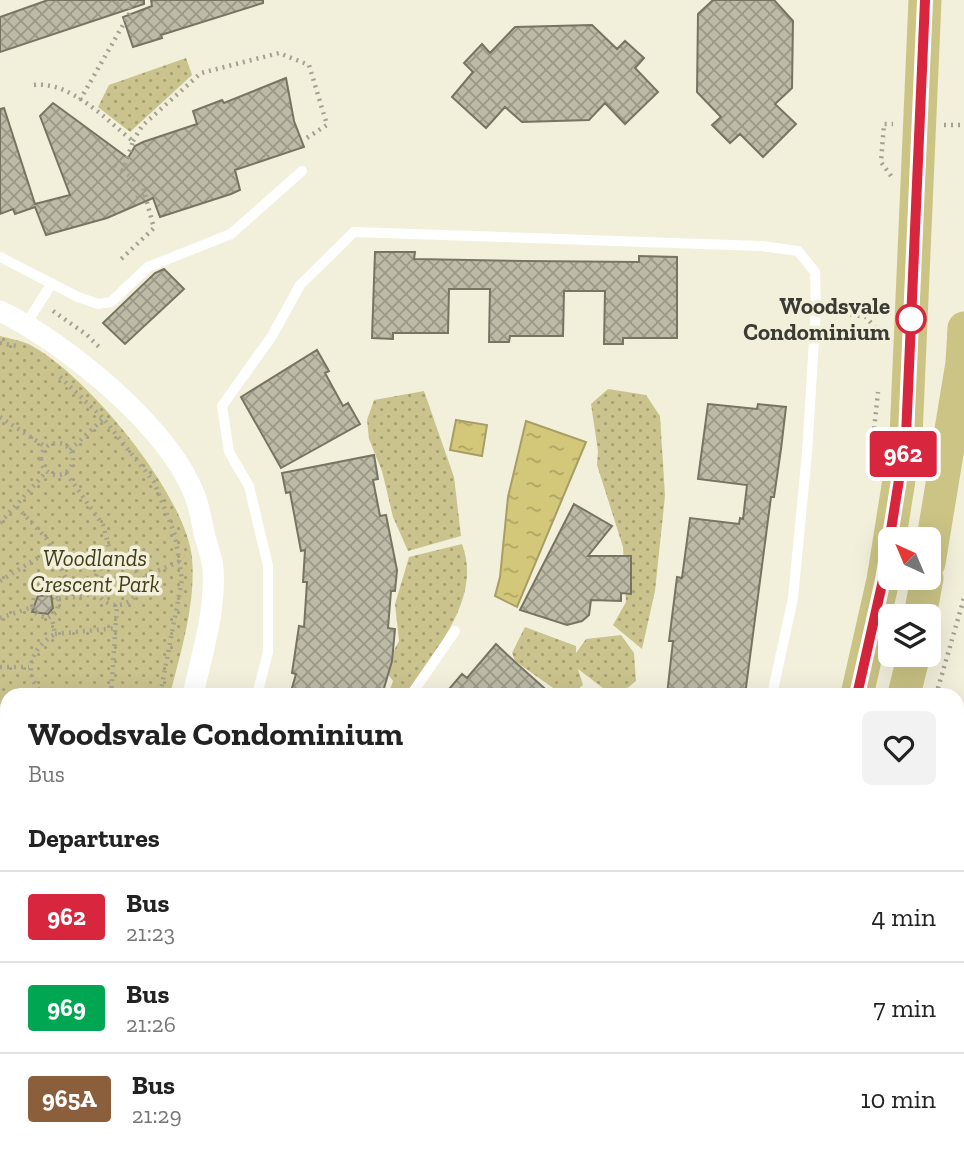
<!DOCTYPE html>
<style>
body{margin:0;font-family:"Zilla Slab",serif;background:#f2f2f2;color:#222;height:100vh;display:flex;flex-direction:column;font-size:26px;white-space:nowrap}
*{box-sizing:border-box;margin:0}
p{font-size:23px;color:#767676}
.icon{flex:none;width:38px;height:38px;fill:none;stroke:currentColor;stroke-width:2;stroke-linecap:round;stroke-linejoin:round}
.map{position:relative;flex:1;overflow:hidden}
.side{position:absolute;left:0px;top:688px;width:964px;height:471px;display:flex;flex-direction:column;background:#fff;border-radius:21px 21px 0 0;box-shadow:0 7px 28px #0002}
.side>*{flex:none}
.badge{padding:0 14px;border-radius:5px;font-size:24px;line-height:46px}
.needle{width:46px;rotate:316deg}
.fabs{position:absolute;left:878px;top:527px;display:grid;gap:14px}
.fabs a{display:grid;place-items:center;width:63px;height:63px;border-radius:10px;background:#fff;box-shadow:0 7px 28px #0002;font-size:35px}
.map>.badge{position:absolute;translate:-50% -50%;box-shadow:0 0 0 4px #fff}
h2{padding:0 28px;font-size:26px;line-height:63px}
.round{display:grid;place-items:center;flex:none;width:74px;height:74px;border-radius:10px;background:#f2f2f2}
.head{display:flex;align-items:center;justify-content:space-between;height:119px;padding:0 28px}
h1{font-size:33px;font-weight:800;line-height:52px}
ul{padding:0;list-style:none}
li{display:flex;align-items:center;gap:21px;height:91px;padding:0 28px;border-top:2px solid #e0e0e0}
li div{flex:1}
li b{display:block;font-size:26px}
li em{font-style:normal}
li .badge{min-width:77px;font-weight:700;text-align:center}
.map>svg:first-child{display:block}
</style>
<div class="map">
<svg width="964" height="1157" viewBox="0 0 964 1157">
<defs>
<pattern id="park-dots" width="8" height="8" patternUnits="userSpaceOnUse" patternTransform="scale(1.75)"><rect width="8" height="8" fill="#cac38d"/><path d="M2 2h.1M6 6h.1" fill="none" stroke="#a5a074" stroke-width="1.8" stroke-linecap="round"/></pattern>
<pattern id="water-ripples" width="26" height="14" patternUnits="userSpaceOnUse" patternTransform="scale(1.75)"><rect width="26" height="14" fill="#d3c879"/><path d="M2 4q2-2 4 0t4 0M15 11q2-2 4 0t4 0" fill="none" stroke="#aca464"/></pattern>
<pattern id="building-cross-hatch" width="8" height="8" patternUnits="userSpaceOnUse" patternTransform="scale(1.75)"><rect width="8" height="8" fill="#bdbaa6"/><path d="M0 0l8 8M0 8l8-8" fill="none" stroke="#9b9888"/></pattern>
</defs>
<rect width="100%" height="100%" fill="#f2f0db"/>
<path fill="#cac38d" d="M 957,1076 L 964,1078 L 964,1157 L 861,1157 L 863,1152 L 957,1152 Z"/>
<path fill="url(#park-dots)" d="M 186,58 L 192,75 L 130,132 L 98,107 L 109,85 Z
M 0,336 C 8,338 18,340 26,343 C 83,369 186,494 192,558 C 196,603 181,651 170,695 L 7,695 L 7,975 L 0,979 Z
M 608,389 L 646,395 L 660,416 L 665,496 L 655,591 L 642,649 L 613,625 L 626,602 L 623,547 L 597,465 L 598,451 L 591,404 Z
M 424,391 L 454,477 L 461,536 L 408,551 L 393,517 L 382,471 L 369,439 L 367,420 L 374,400 Z
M 462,544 C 483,599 434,651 405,695 L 388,695 L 393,681 L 384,669 L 399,641 L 395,604 L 409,557 Z
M 525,627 L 576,646 L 576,653 L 586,639 L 621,635 L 634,653 L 636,681 L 619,695 L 612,695 L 578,669 L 583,685 L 571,695 L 563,695 L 515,661 L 512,653 Z"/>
<path fill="url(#water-ripples)" stroke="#a69e64" stroke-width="2" d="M 456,420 L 487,425 L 482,456 L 450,450 Z
M 526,421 L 586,442 L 517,607 L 495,596 L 500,577 L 508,497 Z"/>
<path fill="url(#building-cross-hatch)" stroke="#777562" stroke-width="2" d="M 48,0 L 144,0 L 144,4 L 0,52 L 0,17 Z
M 151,0 L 263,0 L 263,3 L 161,35 L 162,38 L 133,47 L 123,17 L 152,6 Z
M 713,0 L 774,0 L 793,21 L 792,88 L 775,104 L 796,124 L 763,157 L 740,134 L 730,143 L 712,125 L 721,117 L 697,92 L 698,14 Z
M 592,25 L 617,49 L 625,41 L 644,58 L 635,68 L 658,92 L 625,124 L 605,103 L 589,120 L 522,122 L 505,107 L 486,128 L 452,97 L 473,72 L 464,63 L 482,44 L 490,53 L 515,27 Z
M 286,78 L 294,121 L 304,147 L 235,170 L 240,190 L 231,194 L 160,217 L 153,198 L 107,218 L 46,235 L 35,207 L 15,214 L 13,209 L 0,214 L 0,109 L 4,108 L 35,204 L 70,195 L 40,116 L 53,103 L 128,158 L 135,146 L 143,142 L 197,124 L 193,111 L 222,100 L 224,103 Z
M 375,252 L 415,252 L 414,259 L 524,261 L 639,262 L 639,256 L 677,257 L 677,338 L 623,338 L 623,344 L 604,344 L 605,291 L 564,291 L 563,336 L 510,336 L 509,342 L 489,342 L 490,289 L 449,289 L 448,333 L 393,333 L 393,339 L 372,338 Z
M 164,269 L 184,289 L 125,344 L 103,323 L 155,273 Z
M 317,350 L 329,371 L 325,373 L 343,406 L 348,403 L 360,424 L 281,468 L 241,397 Z
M 708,404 L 757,409 L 758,404 L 786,407 L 781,449 L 774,497 L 771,497 L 745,695 L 667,695 L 673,641 L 669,641 L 677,577 L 682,578 L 690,518 L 739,524 L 740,518 L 743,519 L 747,485 L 698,479 Z
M 374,455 L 378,479 L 373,480 L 380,516 L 386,515 L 397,570 L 395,591 L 391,591 L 388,628 L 395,629 L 392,661 L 382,695 L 290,695 L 296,674 L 292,673 L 299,626 L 304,627 L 307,582 L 303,582 L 305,550 L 301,551 L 290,492 L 286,493 L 282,473 Z
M 574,504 L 612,526 L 588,556 L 631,556 L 631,594 L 621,593 L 621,601 L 591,600 L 589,615 L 582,621 L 567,625 L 520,610 Z
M 51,595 L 53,608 L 48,614 L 32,612 L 38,596 Z
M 496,644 L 515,662 L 552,695 L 444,695 L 462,674 L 467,678 Z"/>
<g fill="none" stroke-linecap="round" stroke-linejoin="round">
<path stroke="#a3a192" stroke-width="4.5" stroke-dasharray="2 5" stroke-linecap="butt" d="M 117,3 L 124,0
M 34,85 C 71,81 106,120 133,141 L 123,171 L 143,188 L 154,228 L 119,261
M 80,100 L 131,11 L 127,0
M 944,125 L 964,125
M 133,141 L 142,126 L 201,73 L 279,53 L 309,65 L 327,125 L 305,139
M 115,165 L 123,171
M 891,176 L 881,162 L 884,124 L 893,124
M 136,198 L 145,195
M 53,311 L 87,335 L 101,349
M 830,311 L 866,317 L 884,338
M 0,343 L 16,346
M 60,377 L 103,418 L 154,482 L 175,535 L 182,580 L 160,695
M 0,417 L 46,447
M41 459a16 16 0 1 1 32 0a16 16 0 1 1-32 0Z
M 70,450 L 105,417
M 66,473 L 103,525 L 113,562
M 869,477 L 878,392
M 17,507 L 47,539 L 74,595
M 0,523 L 46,472
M95 583a22 22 0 1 1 44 0a22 22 0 1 1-44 0Z
M 139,579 L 180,561
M 0,581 L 52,549
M 59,599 L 97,594
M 32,607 L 38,615 L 48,618 L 57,612 L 59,599
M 32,607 L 34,598 L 40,592 L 51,593 L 59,599
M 0,618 L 32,607
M 55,634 L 117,628
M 0,667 L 29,667
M 43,695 C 22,673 30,649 55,634 L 52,617
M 111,695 L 117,605
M 936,695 L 964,598
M 0,720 L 7,722
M 0,773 L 7,765
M 0,841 L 7,842
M 0,866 L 7,864
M 0,887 L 7,885
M 0,923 L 7,923
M 0,967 L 7,966
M 0,972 L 7,968
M 957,1037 L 964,1039
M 957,1093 L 964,1094
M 813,1152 L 814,1157"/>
<path stroke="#fff" stroke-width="10" d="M 0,257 L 78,297 L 98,304 L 111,302 L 148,267 L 231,234 L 302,171
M 26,324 L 52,283
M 257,695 L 268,652 L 268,566 L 249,486 L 229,452 L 222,406 L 272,336 L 300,285 L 354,232 L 761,246 L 798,251 L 815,272 L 816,308 L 807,453 L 793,598 L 772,695
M 411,695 L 455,631
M 964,993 L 964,997
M 168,1152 L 178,1157
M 226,1157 L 228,1152
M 606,1157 L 608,1152"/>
<path stroke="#fff" stroke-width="21" d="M 0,311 C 65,342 169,427 195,496 C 200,509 202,524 205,537 C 208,547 212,558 213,568 C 216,611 202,653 193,695
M 0,1004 L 7,1001
M 957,1063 L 964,1065"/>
<path stroke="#cbc485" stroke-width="33" d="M 929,563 L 962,363 L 964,328
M 920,616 L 927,578
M 857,695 L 883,580 L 906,436 L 925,0
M 904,695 L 914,654
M 694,1157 L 697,1152
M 755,1157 L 757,1152"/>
<defs>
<path id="rail" d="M 957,756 L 964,725
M 957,832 L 964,808
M 827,1157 L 829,1152
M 848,1157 L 850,1152"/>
</defs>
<use href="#rail" stroke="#8c8a7c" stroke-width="8"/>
<use href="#rail" stroke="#f2f0db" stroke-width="5" stroke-dasharray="16" stroke-linecap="butt"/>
</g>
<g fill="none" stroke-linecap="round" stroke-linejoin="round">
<defs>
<path id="line" d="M 857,695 L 883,580 L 906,436 L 925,0"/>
</defs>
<use href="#line" stroke="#fff" stroke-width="16"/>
<use href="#line" stroke="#d7263d" stroke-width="10"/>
</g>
<circle fill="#fff" stroke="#d7263d" stroke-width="3.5" cx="911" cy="319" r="14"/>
<g text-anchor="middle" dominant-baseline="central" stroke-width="7" stroke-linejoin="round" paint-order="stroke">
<g font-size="23" font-weight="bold" fill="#3c3b33" stroke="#f2f0db" text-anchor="end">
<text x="890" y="306">Woodsvale<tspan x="890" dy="26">Condominium</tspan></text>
</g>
<g font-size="23" font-style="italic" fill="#423e1b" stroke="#f2f0db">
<text x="95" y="558">Woodlands<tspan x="95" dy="26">Crescent Park</tspan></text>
</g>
</g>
</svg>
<div class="fabs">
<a><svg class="needle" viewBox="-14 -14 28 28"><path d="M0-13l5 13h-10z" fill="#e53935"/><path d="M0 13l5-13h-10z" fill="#767676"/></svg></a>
<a><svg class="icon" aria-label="layers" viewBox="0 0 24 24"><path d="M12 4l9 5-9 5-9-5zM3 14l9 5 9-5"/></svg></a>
</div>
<b class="badge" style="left:903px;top:454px;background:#d7263d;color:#fff">962</b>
<section class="side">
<div class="head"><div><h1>Woodsvale Condominium</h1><p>Bus</p></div><a class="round"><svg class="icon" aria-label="heart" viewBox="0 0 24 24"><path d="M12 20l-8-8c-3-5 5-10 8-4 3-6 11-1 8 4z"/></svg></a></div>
<h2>Departures</h2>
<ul>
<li><span class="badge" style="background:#d7263d;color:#fff">962</span><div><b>Bus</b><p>21:23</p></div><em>4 min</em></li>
<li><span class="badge" style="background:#00a651;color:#fff">969</span><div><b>Bus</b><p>21:26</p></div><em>7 min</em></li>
<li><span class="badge" style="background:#8b5e3c;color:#fff">965A</span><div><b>Bus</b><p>21:29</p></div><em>10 min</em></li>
</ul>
</section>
</div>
